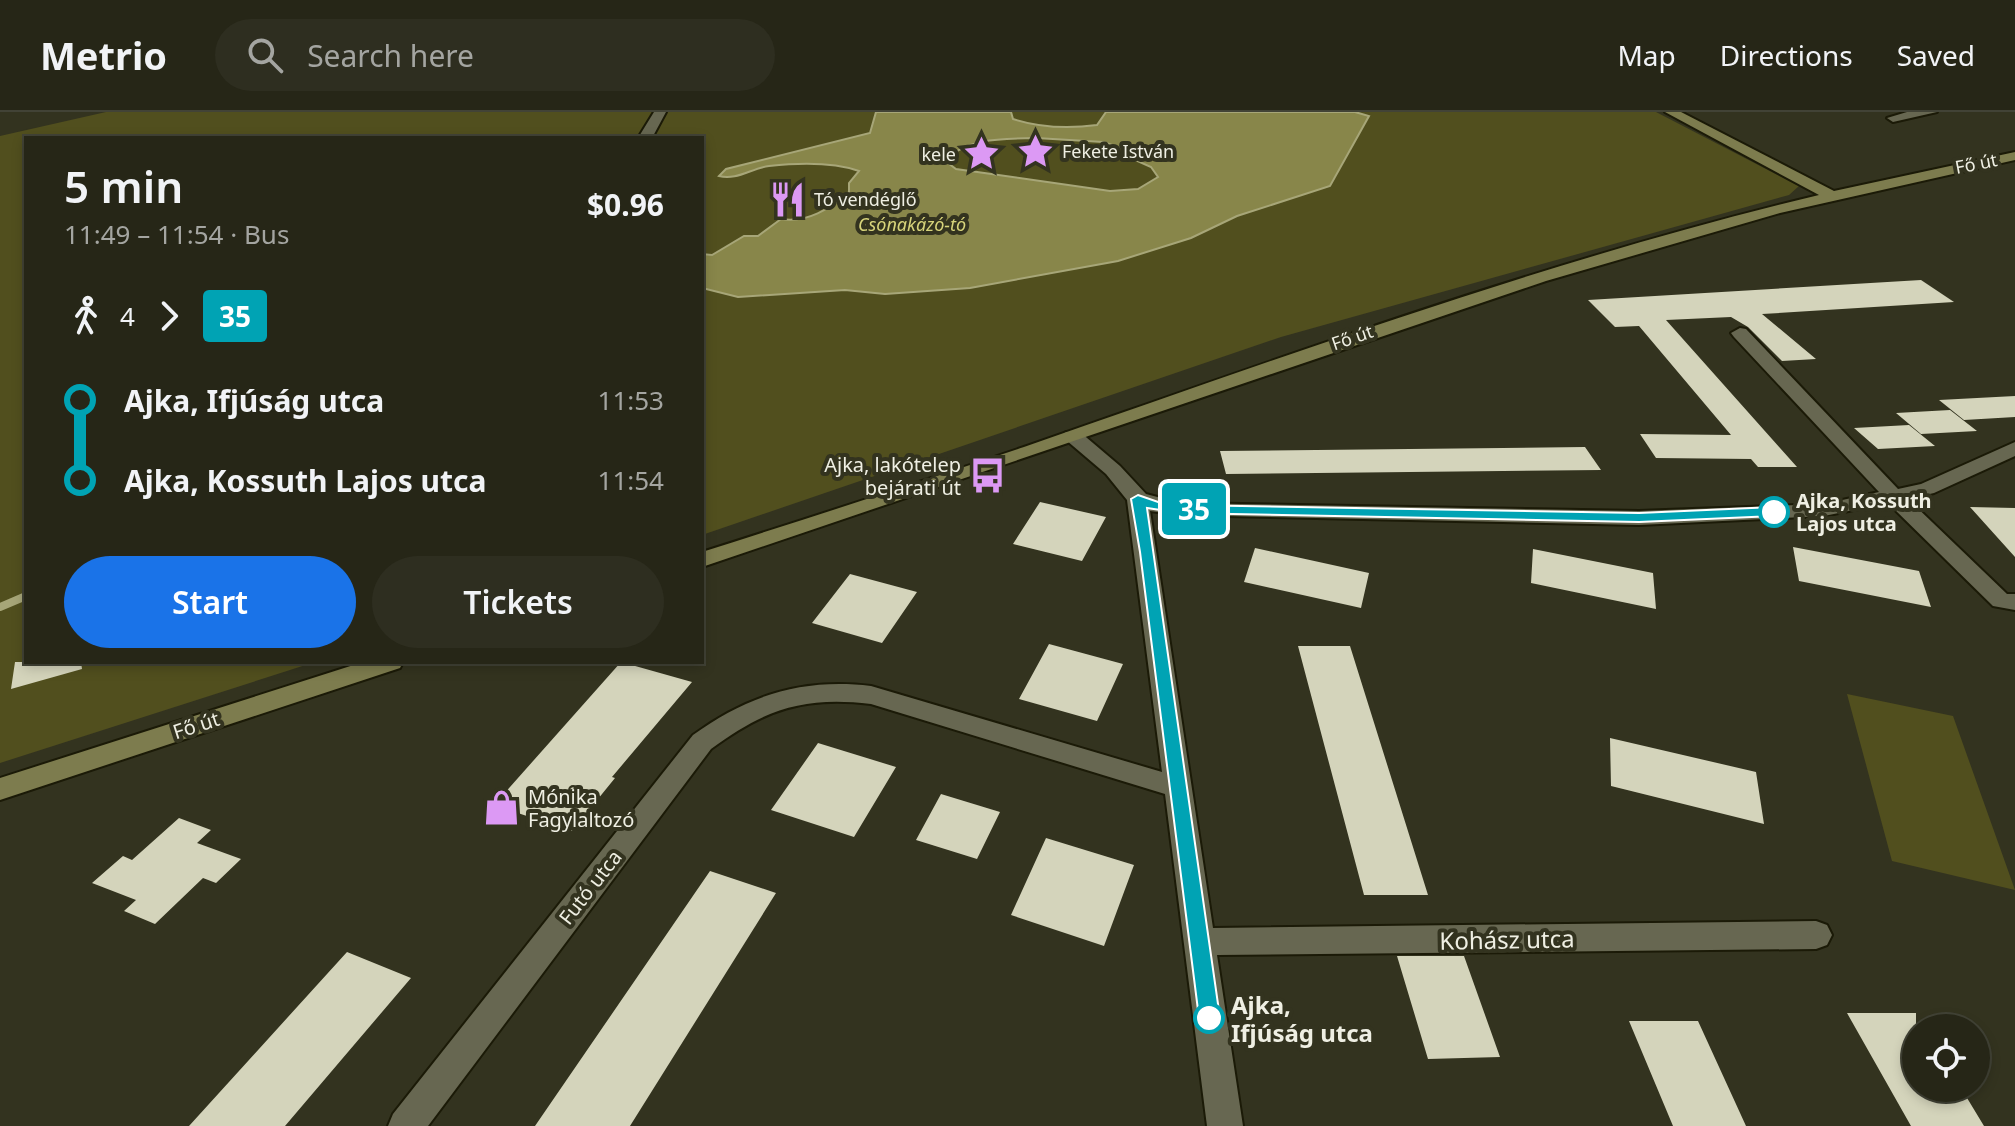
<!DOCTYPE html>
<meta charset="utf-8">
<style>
body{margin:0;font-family:"Noto Sans",sans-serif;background:#2e2e20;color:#f1f3f6;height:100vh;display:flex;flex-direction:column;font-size:30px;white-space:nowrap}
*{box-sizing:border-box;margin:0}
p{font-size:26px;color:#a4a5a1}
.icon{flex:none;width:44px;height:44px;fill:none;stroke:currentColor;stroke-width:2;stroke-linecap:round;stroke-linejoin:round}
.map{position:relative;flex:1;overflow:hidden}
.side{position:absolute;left:24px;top:24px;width:680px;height:528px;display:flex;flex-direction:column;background:#262617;border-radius:0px;box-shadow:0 4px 12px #0003,0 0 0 2px #424336}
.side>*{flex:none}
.badge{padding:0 16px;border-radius:6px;font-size:28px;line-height:52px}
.controls{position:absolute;left:1902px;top:902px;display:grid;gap:16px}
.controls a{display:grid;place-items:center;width:88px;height:88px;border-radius:50%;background:#262617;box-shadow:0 4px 12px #0003,0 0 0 2px #424336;font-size:40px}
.map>.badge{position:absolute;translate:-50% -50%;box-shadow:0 0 0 4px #fff}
.legs{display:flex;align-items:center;gap:12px;height:88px;padding:0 40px;font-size:26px}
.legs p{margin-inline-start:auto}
.summary{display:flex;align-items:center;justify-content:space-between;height:136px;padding:0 40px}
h1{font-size:44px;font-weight:600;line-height:60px}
.cta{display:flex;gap:16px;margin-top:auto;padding:16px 40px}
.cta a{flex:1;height:92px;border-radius:48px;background:#1a73e8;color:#fff;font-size:32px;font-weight:600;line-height:92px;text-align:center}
.cta a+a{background:#2e2e20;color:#f1f3f6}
ul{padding:0 40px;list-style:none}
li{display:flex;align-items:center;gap:28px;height:80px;font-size:30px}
li i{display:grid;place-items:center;width:12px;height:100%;margin:0 10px;background:currentColor}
li i::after{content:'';width:20px;height:20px;margin:-10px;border:6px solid;border-radius:50%;background:#262617}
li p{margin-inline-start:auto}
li:first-child i{background:linear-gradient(#0000 50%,currentColor 0)}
li:last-child i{background:linear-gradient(currentColor 50%,#0000 0)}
header{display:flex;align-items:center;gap:48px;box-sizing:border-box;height:112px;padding:0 40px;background:#262617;border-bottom:2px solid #424336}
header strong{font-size:38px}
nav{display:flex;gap:44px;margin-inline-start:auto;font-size:28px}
.search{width:560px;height:72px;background:#2e2e20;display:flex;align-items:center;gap:20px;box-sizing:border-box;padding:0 28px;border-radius:44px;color:#a4a5a1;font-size:30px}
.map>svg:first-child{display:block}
</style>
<header>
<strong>Metrio</strong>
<div class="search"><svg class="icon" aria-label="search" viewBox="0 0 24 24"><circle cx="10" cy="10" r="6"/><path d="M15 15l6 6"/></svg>Search here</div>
<nav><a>Map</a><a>Directions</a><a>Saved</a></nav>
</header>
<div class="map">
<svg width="2015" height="1014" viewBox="0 0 2015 1014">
<rect width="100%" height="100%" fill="#33331f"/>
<path fill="#514f1e" d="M 106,0 L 1656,0 L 1799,74 L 1789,83 L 1281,225 L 702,423 L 702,26 L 26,26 L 26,550 L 315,550 L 0,651 L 0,24 Z
M 1847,582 L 1953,604 L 2015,778 L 1892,749 Z"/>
<path fill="#88864a" stroke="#a7a678" stroke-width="2" fill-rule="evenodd" d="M 876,0 L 1011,0 L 1013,7 C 1041,16 1067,17 1097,13 L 1106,0 L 1355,0 L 1369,4 L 1330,74 L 1237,104 L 1191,126 L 1118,149 L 970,176 L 885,182 L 845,178 L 738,185 L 702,176 L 702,142 L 712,143 L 744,124 L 758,124 L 781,107 C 808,111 829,97 849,80 L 849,71 L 859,59 C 833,50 797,51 769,54 C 752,56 736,69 719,64 L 726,57 L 870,21 ZM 1036,26 L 1103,30 L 1128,38 L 1135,48 L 1151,55 L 1158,65 L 1138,77 L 1110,79 L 956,57 L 944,48 C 971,25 1002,27 1036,26 Z"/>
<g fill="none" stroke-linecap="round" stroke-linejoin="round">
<path stroke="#a7a678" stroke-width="8" d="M 0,495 L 26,484"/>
</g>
<path fill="#d4d4bb" d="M 1921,168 L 1954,190 L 1762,202 L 1816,247 L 1782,249 L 1748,215 L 1731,205 L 1666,208 L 1797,355 L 1758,355 L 1751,347 L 1656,346 L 1640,322 L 1731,323 L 1639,214 L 1615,215 L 1588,188 Z
M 2015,284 L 2015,305 L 1964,308 L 1939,288 Z
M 1950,298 L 1977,319 L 1921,322 L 1896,301 Z
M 1909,313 L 1935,334 L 1878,337 L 1854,316 Z
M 1585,335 L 1601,358 L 1226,362 L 1220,339 Z
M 1040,390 L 1106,405 L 1082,449 L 1013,432 Z
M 1970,395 L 2015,396 L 2015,445 Z
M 1793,435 L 1919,459 L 1931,495 L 1799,469 Z
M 1255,436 L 1369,461 L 1361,496 L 1244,470 Z
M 1533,437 L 1653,461 L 1656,497 L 1531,471 Z
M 850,462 L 917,480 L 882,531 L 812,511 Z
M 1049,532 L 1123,552 L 1097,609 L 1019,587 Z
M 1298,534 L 1350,534 L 1428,783 L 1364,783 Z
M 15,550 L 81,550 L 82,557 L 11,577 Z
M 621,550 L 692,570 L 612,665 L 615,666 L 572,719 L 494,693 Z
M 1610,626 L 1756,660 L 1764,712 L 1611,674 Z
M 818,631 L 896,655 L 854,725 L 771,698 Z
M 941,682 L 1000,700 L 977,747 L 916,728 Z
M 179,706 L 211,718 L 197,731 L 241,747 L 216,771 L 203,766 L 155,812 L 124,799 L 136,788 L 92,771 L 123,744 L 132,748 Z
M 1046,726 L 1134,753 L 1104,834 L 1011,803 Z
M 710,759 L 776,781 L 630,1014 L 535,1014 Z
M 347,840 L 411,866 L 285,1014 L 189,1014 Z
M 1397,844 L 1464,844 L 1500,945 L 1428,947 Z
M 1847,901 L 1916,901 L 1916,976 L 1961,976 L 1984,1014 L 1911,1014 Z
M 1629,909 L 1698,909 L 1746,1014 L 1673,1014 Z"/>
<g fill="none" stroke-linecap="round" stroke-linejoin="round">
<defs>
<path id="street" d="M 654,0 L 666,0 L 652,26 L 638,26 Z
M 1907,0 L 1937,0 L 1893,10 L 1887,6 Z
M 1740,216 L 1746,217 L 1898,377 L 1921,372 L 2015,330 L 2015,344 L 1934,381 L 1908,387 L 2007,482 L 2015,482 L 2015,498 L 1993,494 L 1888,391 L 1824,404 L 1639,413 L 1180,403 L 1150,399 L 1213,816 L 1816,809 L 1827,813 L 1832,823 L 1827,833 L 1816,837 L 1217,843 L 1243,1014 L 1207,1014 L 1165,682 L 871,592 C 804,584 765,597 711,637 L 428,1014 L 388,1014 L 393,1002 L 693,623 C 748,583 803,566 871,574 L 1162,660 L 1127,388 L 1106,362 L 1066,328 L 1063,324 L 1066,320 L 1080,320 L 1120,354 L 1146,382 L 1180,391 L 1639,399 L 1824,392 L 1879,380 L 1734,225 L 1731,221 Z"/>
<path id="secondary" d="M 1665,0 L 1681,0 L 1834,79 L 2015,40 L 2015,48 L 1780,101 L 1546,169 L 702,455 L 702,440 C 809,406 917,371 1024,335 C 1286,244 1548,148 1819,83 Z
M 363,550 L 403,550 L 400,556 L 0,688 L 0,666 Z"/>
</defs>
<use href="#street" stroke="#1b1a07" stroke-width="4"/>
<use href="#secondary" stroke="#1b1a07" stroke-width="4"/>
<use href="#street" fill="#676751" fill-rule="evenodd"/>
<use href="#secondary" fill="#7d7c4e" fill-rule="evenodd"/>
</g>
<path fill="#00a3b4" stroke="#fff" stroke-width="2" d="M 1138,383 L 1161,391 L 1180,393 L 1639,401 L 1774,395 L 1781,400 L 1774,404 L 1639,410 L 1180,401 L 1147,396 L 1220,906 L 1217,912 L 1209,915 L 1202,912 L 1199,906 L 1140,440 L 1131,387 Z"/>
<defs>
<symbol id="sight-bare" viewBox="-9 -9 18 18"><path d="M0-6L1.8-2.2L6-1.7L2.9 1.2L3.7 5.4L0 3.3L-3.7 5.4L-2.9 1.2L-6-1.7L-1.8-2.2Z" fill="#dc99f4" stroke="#33331f" stroke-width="2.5" paint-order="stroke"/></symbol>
<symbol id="restaurant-bare" viewBox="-9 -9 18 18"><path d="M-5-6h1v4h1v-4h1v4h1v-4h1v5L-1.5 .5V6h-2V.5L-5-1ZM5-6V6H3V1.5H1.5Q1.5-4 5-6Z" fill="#dc99f4" stroke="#33331f" stroke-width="2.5" paint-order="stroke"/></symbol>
<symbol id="bus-bare" viewBox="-9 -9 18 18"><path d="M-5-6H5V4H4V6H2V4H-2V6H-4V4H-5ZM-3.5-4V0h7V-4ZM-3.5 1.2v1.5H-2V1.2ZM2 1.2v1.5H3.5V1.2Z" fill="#dc99f4" stroke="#33331f" stroke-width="2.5" paint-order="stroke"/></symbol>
<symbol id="shop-bare" viewBox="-9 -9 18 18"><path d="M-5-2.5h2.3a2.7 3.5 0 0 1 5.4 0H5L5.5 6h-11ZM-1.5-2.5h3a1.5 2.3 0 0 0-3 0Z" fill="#dc99f4" stroke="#33331f" stroke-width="2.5" paint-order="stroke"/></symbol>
</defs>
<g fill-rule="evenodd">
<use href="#sight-bare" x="1010" y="14" width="51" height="51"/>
<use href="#sight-bare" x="956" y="16" width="51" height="51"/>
<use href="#restaurant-bare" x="762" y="62" width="51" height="51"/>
<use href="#bus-bare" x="962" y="338" width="51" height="51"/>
<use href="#shop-bare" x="476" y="670" width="51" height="51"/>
</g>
<g fill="#fff" stroke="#00a3b4" stroke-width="4">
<circle cx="1774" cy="400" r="14"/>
<circle cx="1209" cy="906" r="14"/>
</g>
<g text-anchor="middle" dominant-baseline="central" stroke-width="8" stroke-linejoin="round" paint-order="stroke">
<g font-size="18" fill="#efefe3" stroke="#33331f" text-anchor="start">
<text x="1062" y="39">Fekete István</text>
<text x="956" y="42" text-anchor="end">kele</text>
<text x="814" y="87">Tó vendéglő</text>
</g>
<g font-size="18" fill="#efefe3" stroke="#33331f">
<text transform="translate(1976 51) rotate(-11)">Fő út</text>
<text transform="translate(1352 225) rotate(-19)">Fő út</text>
</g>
<g font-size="18" font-style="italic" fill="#d7d47b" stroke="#33331f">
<text x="912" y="112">Csónakázó-tó</text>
</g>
<g font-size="20" fill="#efefe3" stroke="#33331f" text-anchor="end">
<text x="961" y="352">Ajka, lakótelep<tspan x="961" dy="23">bejárati út</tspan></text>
<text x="528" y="684" text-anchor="start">Mónika<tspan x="528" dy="23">Fagylaltozó</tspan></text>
</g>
<g font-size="20" font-weight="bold" fill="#efefe3" stroke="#33331f" text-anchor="start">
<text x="1796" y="388">Ajka, Kossuth<tspan x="1796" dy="23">Lajos utca</tspan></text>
</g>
<g font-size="20" fill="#efefe3" stroke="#33331f">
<text transform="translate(196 613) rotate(-18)">Fő út</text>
<text transform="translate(590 775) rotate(-52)">Futó utca</text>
</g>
<g font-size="24" fill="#efefe3" stroke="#33331f">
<text transform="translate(1507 827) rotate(-1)">Kohász utca</text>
</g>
<g font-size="24" font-weight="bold" fill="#efefe3" stroke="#33331f" text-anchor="start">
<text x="1231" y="892">Ajka,<tspan x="1231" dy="28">Ifjúság utca</tspan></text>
</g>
</g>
</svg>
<div class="controls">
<a><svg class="icon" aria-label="locate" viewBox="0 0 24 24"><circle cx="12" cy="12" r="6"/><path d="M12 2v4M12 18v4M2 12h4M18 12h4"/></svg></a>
</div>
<b class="badge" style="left:1194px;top:397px;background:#00a3b4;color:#fff">35</b>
<section class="side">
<div class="summary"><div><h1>5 min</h1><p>11:49 – 11:54 · Bus</p></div><b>$0.96</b></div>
<div class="legs"><svg class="icon" aria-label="walk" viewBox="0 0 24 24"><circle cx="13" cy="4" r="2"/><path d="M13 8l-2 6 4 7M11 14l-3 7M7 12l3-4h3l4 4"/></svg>4<svg class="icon" aria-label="forward" viewBox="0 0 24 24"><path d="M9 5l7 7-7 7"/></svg><b class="badge" style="background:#00a3b4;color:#fff">35</b></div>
<ul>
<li><i style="color:#00a3b4"></i><b>Ajka, Ifjúság utca</b><p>11:53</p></li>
<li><i style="color:#00a3b4"></i><b>Ajka, Kossuth Lajos utca</b><p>11:54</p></li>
</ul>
<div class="cta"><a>Start</a><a>Tickets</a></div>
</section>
</div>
